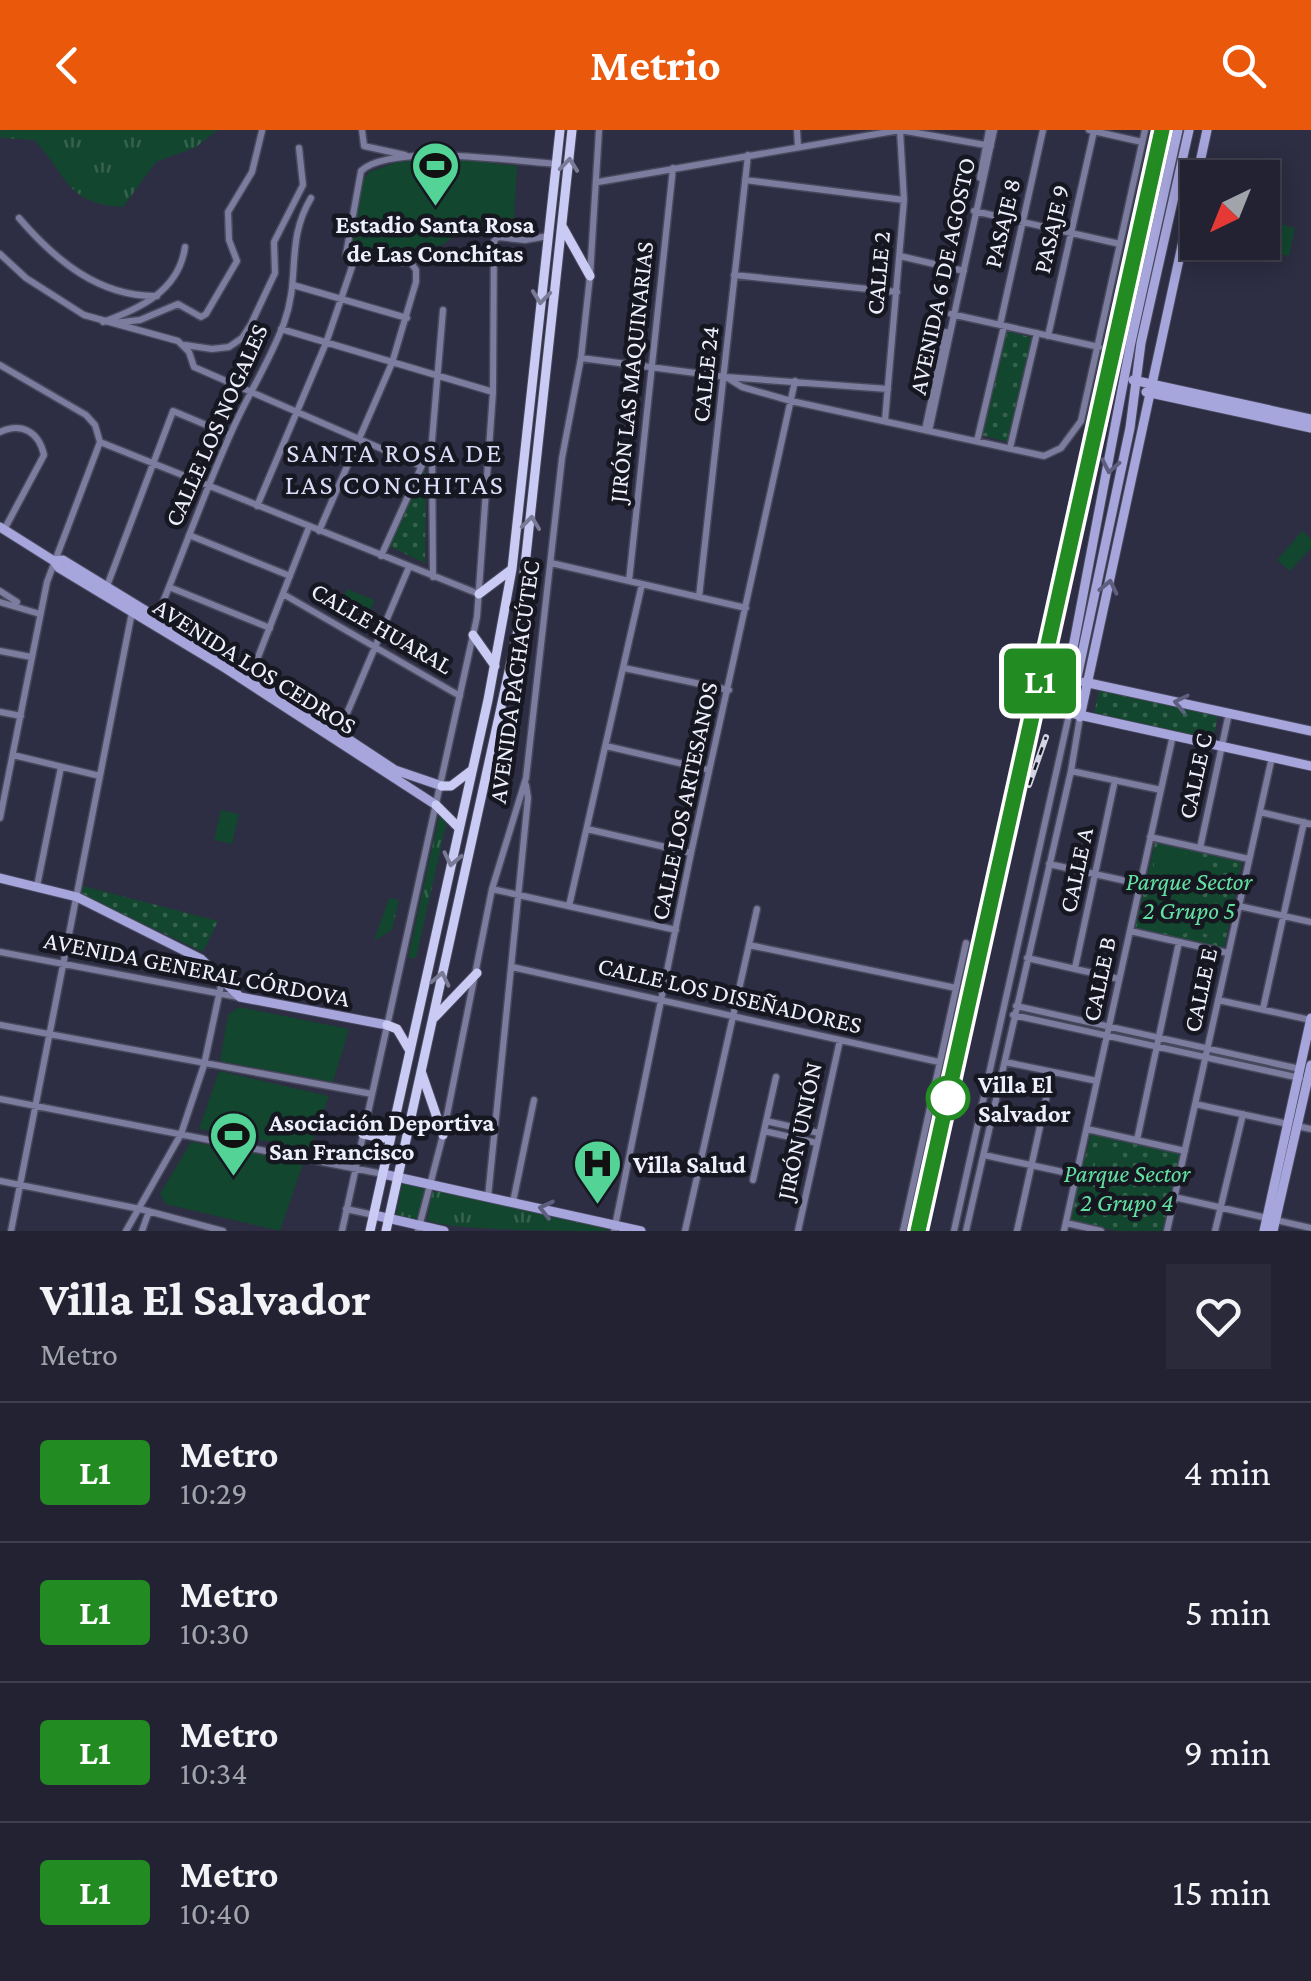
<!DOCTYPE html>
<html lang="es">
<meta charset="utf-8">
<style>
body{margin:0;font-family:"Crimson Pro",serif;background:#2a2a3a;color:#f1f3f6;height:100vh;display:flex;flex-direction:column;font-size:38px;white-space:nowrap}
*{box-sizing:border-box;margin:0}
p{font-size:32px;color:#a2a4ac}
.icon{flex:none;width:55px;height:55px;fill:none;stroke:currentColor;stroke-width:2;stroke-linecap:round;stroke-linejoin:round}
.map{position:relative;height:1101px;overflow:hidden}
.details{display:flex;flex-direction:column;background:#222232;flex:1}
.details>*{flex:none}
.badge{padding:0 20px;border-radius:8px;font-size:35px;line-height:65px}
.needle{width:65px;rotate:223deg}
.buttons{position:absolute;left:1180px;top:30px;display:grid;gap:20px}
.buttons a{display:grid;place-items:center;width:100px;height:100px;border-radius:0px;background:#222232;box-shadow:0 5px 25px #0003,0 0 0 2px #3f3f4d;font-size:50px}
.map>.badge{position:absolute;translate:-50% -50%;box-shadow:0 0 0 5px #fff}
.round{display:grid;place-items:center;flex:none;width:105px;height:105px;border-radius:0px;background:#2a2a3a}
.headline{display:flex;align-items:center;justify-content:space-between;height:170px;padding:0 40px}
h1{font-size:48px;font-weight:700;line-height:75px}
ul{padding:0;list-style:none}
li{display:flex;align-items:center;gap:30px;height:140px;padding:0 40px;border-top:2px solid #3f3f4d}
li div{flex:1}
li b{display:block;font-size:38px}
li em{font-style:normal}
li .badge{min-width:110px;font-weight:700;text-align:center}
header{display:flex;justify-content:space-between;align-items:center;height:130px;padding:0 40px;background:#ea580c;color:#fff;font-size:45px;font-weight:700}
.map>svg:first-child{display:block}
</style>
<header><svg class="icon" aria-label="back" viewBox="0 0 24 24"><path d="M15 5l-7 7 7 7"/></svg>Metrio<svg class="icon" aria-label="search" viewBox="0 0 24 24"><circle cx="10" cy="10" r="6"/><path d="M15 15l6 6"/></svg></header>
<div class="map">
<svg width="1311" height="1101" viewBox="0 0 1311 1101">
<defs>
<pattern id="grass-tufts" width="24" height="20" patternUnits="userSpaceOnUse" patternTransform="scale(2.5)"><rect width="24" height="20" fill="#13462e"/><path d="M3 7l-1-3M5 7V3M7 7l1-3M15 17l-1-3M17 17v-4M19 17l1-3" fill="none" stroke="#36614d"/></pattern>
<pattern id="park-dots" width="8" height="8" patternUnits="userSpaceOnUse" patternTransform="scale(2.5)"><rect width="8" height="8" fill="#13462e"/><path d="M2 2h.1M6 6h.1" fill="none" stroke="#36614d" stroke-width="1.8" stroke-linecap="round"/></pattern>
</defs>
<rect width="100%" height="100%" fill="#2d2d43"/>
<path fill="url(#grass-tufts)" d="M 0,0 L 218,0 L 196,17 L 156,32 L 123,77 C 66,74 68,46 34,10 L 1,8 Z
M 439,686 L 447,691 L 416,828 L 408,828 Z
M 389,768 L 399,770 L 392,800 L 374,811 Z
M 403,1051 L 425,1056 L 417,1092 L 396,1087 Z
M 439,1059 L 604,1095 L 608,1101 C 575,1101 446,1101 427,1090 L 432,1063 Z"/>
<path fill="url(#park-dots)" d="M 1006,201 L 1034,208 L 1009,312 L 980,305 Z
M 421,340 L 426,342 L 425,433 L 389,416 Z
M 1099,560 L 1218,586 L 1213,610 L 1094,584 Z
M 1155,712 L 1242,732 L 1224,818 L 1135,799 Z
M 83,756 L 218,791 L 203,822 L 80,764 Z
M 1091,1003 L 1180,1023 L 1163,1101 L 1117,1101 L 1070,1091 Z"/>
<path fill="#13462e" d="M 422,30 L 473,31 L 517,36 L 514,92 L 460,100 L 444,114 L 405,126 L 367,126 L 356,121 L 352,115 L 353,94 L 362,52 L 369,42 L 398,32 Z
M 1276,93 L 1295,98 L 1289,126 L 1270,122 Z
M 999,240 L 1015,243 L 1010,271 L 994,267 Z
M 1302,401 L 1311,409 L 1311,418 L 1290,441 L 1277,430 Z
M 347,459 L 375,470 L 368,487 L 340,475 Z
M 221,680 L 239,684 L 232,714 L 214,710 Z
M 1158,717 L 1202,727 L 1185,804 L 1141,794 Z
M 1203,773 L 1221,777 L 1215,806 L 1197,802 Z
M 239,877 L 349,899 L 333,952 L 220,931 L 228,885 Z
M 219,941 L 329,966 L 310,1019 L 199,999 Z
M 191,1012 L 304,1031 L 280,1101 L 165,1074 L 160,1064 Z
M 1100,1014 L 1115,1017 L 1109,1042 L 1094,1038 Z
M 1153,1024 L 1171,1029 L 1164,1059 L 1146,1054 Z"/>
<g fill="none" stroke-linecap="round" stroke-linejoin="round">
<defs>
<path id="street" d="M 362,0 L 364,16 L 405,25
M 797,0 L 798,17
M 1089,0 L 1142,12
M 980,48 L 989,0
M 745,50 L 904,70
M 598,52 L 900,0 L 991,16
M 974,81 L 1120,114
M 19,88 C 55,130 99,167 157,166
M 0,124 L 26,148 L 84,185 L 178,211 L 189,222 L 194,237 L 421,336
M 900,126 L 964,141
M 734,145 L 897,162
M 293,155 L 407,188
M 951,184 L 1099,217
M 103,192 C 139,179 179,161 185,117
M 113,193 L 140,190 L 178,174 L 201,187 L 206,184 L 237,131 L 229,110 L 228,82 L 252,42 L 262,1
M 1000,195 L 1043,0
M 281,199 L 493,262
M 1048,206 L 1094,1
M 185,215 L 212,219 L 229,217 L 242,208 L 251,194 L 275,143 L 274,112 L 303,55 L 299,18
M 581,228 L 726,247 L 888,259
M 0,235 L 86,285 L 95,295 L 100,312 L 47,452 L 0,688
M 726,247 L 742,257 L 791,271 L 1044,326 L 1061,318 L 1081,291 L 1145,0
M 885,290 L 904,70 L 900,0
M 925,300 L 946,202
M 929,301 L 994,0
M 0,302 C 22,292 39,302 44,325 L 4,400
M 977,311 L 1004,196
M 100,312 L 479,464
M 1010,318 L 1037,203
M 257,376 L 326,213 L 355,128
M 319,401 L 392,233 L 416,152 L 416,140 L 411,133 L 355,128 L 346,124 L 361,41 C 391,13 513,31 556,34
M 189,405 L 290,446
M 381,426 L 432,313
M 551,433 L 746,478
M 433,447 L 432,311 L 443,180
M 629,451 L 673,38
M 107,456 L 173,281 L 230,305
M 169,457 L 270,498
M 0,461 L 17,472
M 283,464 L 460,566
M 699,467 L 748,25
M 0,472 L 40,484
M 157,487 C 182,426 204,363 231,303 C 247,266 270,231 284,193 C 301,146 285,112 311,68
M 0,521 L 31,527
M 624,538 L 729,560
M 251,545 L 309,397
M 0,582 L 21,586
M 339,602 L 409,437
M 606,616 L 709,640
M 13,625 L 100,646
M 1071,641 L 1161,660
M 1260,682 L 1311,694
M 587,699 L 691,723
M 1150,707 L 1249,729
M 1200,718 L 1229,583
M 1049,734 L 1140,754
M 37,756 L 61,637
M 492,759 L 676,800
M 569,776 L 642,454
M 1239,776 L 1311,792
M 1130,801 L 1228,823
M 749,815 L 956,858
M 0,822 L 238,867
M 1027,828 L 1119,849
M 512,837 L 939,932
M 1075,838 L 1115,650
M 1218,870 L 1311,890
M 1016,876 L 1300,939
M 1263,879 L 1304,692
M 1013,885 L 1300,948
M 0,895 L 372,964
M 1005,932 L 1097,951
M 0,969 L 383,1044
M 1195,974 L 1288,994
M 766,991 L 819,1003
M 1297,996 L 1311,999
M 1087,999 L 1185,1021
M 764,1001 L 817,1013
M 1137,1010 L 1179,812
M 984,1025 L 1077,1045
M 753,1050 L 776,947
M 0,1051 L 140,1079 L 223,1101
M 488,1067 L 528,668 L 526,655
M 1174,1067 L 1311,1098
M 513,1072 L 534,970
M 346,1079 L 374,1085
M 1066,1093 L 1101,1101
M 11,1101 L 132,482
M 126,1101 L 181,1004 L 204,935 L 222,851
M 142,1101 L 149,1081
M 342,1101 L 477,487 L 493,262 L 494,111 L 498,107 L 525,110 L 548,106
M 418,1101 L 443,1005 L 492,759 L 526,648 L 562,328 L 581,228 L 590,146 L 599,0
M 614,1101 L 691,723 L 795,251
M 685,1101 L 757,779
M 798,1101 L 840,910
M 903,1101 L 966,813
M 954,1101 L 1069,585
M 966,1101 L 1071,641 L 1080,587
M 1017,1101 L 1052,942
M 1064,1101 L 1173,605
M 1167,1101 L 1272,627
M 1215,1101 L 1243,984"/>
<path id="secondary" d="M 1178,0 L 1131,212 L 1061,581 L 1311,636
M 1133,250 L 1311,289
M 1146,262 L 1311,298
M 0,397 L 54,431
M 1084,552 L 1311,601
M 1069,585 L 1130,298 L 1141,213 L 1189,0
M 1080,587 L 1207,0
M 436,675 L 225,538 L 59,438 L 54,431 L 63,430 L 251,545 L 395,640 L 442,656
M 0,748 L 77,767 L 201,829 L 240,867 L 387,895
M 383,1044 L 641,1101
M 374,1085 L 444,1101
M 1264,1101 L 1311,888
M 1273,1101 L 1311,935"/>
<path id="primary" d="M 562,96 L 590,146
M 479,464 L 512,439
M 473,505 L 495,536
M 442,656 L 451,656 L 472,640
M 436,675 L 459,698
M 434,888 L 477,843
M 387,895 L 397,899 L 410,921
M 421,941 L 443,1005
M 363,1004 L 383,1008 L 392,1003
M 370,1101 L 488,570 L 512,439 L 560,0
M 386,1101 L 518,500 L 572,0"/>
</defs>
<use href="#street" stroke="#48485d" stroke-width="9"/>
<use href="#secondary" stroke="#48485d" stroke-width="11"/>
<use href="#primary" stroke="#48485d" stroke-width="11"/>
<use href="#street" stroke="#7b7c9e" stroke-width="6"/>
<use href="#secondary" stroke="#a6a6dd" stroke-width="9"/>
<use href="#primary" stroke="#cacbf5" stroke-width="9"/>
<defs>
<path id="rail" d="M 1029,655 L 1046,607
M 918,1101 L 1162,0"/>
</defs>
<use href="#rail" stroke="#d4d5e4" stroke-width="6"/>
<use href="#rail" stroke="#161720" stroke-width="2.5" stroke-dasharray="8" stroke-linecap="butt"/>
</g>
<defs><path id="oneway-chevron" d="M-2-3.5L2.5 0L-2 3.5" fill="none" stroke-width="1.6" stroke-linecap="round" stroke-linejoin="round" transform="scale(2.5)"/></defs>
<g stroke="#797a95">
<use href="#oneway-chevron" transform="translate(569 35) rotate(-84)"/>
<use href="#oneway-chevron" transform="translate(541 167) rotate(96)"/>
<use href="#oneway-chevron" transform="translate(531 393) rotate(-83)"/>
<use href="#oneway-chevron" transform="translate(452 729) rotate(102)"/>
<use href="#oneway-chevron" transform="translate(441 849) rotate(-78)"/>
</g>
<g stroke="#5e5e7e">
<use href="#oneway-chevron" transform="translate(1110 336) rotate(101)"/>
<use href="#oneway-chevron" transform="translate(1109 457) rotate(-78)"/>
<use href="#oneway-chevron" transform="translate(1181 573) rotate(-168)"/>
<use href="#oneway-chevron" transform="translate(546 1079) rotate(-167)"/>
</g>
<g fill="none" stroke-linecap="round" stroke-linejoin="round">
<defs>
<path id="line" d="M 918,1101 L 1162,0"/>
</defs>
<use href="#line" stroke="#fff" stroke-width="22"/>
<use href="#line" stroke="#228b22" stroke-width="15"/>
</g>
<defs>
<symbol id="stadium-pin" viewBox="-11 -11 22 30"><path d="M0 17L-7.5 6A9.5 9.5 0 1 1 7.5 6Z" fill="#54d396" stroke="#161720"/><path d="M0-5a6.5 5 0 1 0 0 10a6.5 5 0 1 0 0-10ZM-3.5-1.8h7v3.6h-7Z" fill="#111"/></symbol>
<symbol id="hospital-pin" viewBox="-11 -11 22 30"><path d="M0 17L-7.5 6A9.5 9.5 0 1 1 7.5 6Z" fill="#54d396" stroke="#161720"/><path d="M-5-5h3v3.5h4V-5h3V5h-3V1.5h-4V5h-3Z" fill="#111"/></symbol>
</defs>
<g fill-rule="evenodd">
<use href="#stadium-pin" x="408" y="8" width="55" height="75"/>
<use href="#stadium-pin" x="206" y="978" width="55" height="75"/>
<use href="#hospital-pin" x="570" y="1006" width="55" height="75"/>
</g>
<circle fill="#fff" stroke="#228b22" stroke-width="5" cx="948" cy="968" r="20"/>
<g text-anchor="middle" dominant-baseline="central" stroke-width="9" stroke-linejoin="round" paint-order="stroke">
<g font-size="25" fill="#eeeffd" stroke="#161720">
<text transform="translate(1002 93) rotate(-77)">PASAJE 8</text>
<text transform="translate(1051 99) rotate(-77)">PASAJE 9</text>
<text transform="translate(878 143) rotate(-85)">CALLE 2</text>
<text transform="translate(942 146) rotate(-78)">AVENIDA 6 DE AGOSTO</text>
<text transform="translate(631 242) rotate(-84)">JIRÓN LAS MAQUINARIAS</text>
<text transform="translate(705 244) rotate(-84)">CALLE 24</text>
<text transform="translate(216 295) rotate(-66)">CALLE LOS NOGALES</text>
<text transform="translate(382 498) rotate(30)">CALLE HUARAL</text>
<text transform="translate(255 536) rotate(32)">AVENIDA LOS CEDROS</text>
<text transform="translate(514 552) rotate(-82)">AVENIDA PACHACÚTEC</text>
<text transform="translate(1195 646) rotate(-78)">CALLE C</text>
<text transform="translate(684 671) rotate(-78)">CALLE LOS ARTESANOS</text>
<text transform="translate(1076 740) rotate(-78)">CALLE A</text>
<text transform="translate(197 839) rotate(11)">AVENIDA GENERAL CÓRDOVA</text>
<text transform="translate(1099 849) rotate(-78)">CALLE B</text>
<text transform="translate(1200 860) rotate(-78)">CALLE E</text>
<text transform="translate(730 865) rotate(13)">CALLE LOS DISEÑADORES</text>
<text transform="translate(799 1001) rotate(-78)">JIRÓN UNIÓN</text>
</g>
<g font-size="25" font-weight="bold" fill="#eeeffd" stroke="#161720" text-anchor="start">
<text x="435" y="94" text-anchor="middle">Estadio Santa Rosa<tspan x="435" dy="29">de Las Conchitas</tspan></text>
<text x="269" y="992">Asociación Deportiva<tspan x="269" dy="29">San Francisco</tspan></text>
<text x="633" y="1034">Villa Salud</text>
</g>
<g font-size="25" font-style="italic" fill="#63e1a2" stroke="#161720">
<text x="1189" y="751">Parque Sector<tspan x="1189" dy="29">2 Grupo 5</tspan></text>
<text x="1127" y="1043">Parque Sector<tspan x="1127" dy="29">2 Grupo 4</tspan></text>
</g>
<g font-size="25" font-weight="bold" fill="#eeeffd" stroke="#161720" text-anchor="start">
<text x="978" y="954">Villa El<tspan x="978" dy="29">Salvador</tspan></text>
</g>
<g font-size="28" letter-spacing="2.5" fill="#dadcf8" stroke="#161720">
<text x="395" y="322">SANTA ROSA DE<tspan x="395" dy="32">LAS CONCHITAS</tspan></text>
</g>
</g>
</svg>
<div class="buttons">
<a><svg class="needle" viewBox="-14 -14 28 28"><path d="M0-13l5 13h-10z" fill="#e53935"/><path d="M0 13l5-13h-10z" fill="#a2a4ac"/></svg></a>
</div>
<b class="badge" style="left:1040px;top:551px;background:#228b22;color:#fff">L1</b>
</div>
<section class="details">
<div class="headline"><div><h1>Villa El Salvador</h1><p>Metro</p></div><a class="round"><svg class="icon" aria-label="heart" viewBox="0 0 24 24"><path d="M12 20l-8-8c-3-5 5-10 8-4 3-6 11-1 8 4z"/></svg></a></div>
<ul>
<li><span class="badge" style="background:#228b22;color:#fff">L1</span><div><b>Metro</b><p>10:29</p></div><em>4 min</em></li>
<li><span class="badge" style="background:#228b22;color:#fff">L1</span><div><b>Metro</b><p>10:30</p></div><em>5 min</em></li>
<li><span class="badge" style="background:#228b22;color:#fff">L1</span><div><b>Metro</b><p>10:34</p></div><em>9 min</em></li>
<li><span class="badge" style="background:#228b22;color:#fff">L1</span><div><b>Metro</b><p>10:40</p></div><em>15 min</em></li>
</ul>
</section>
